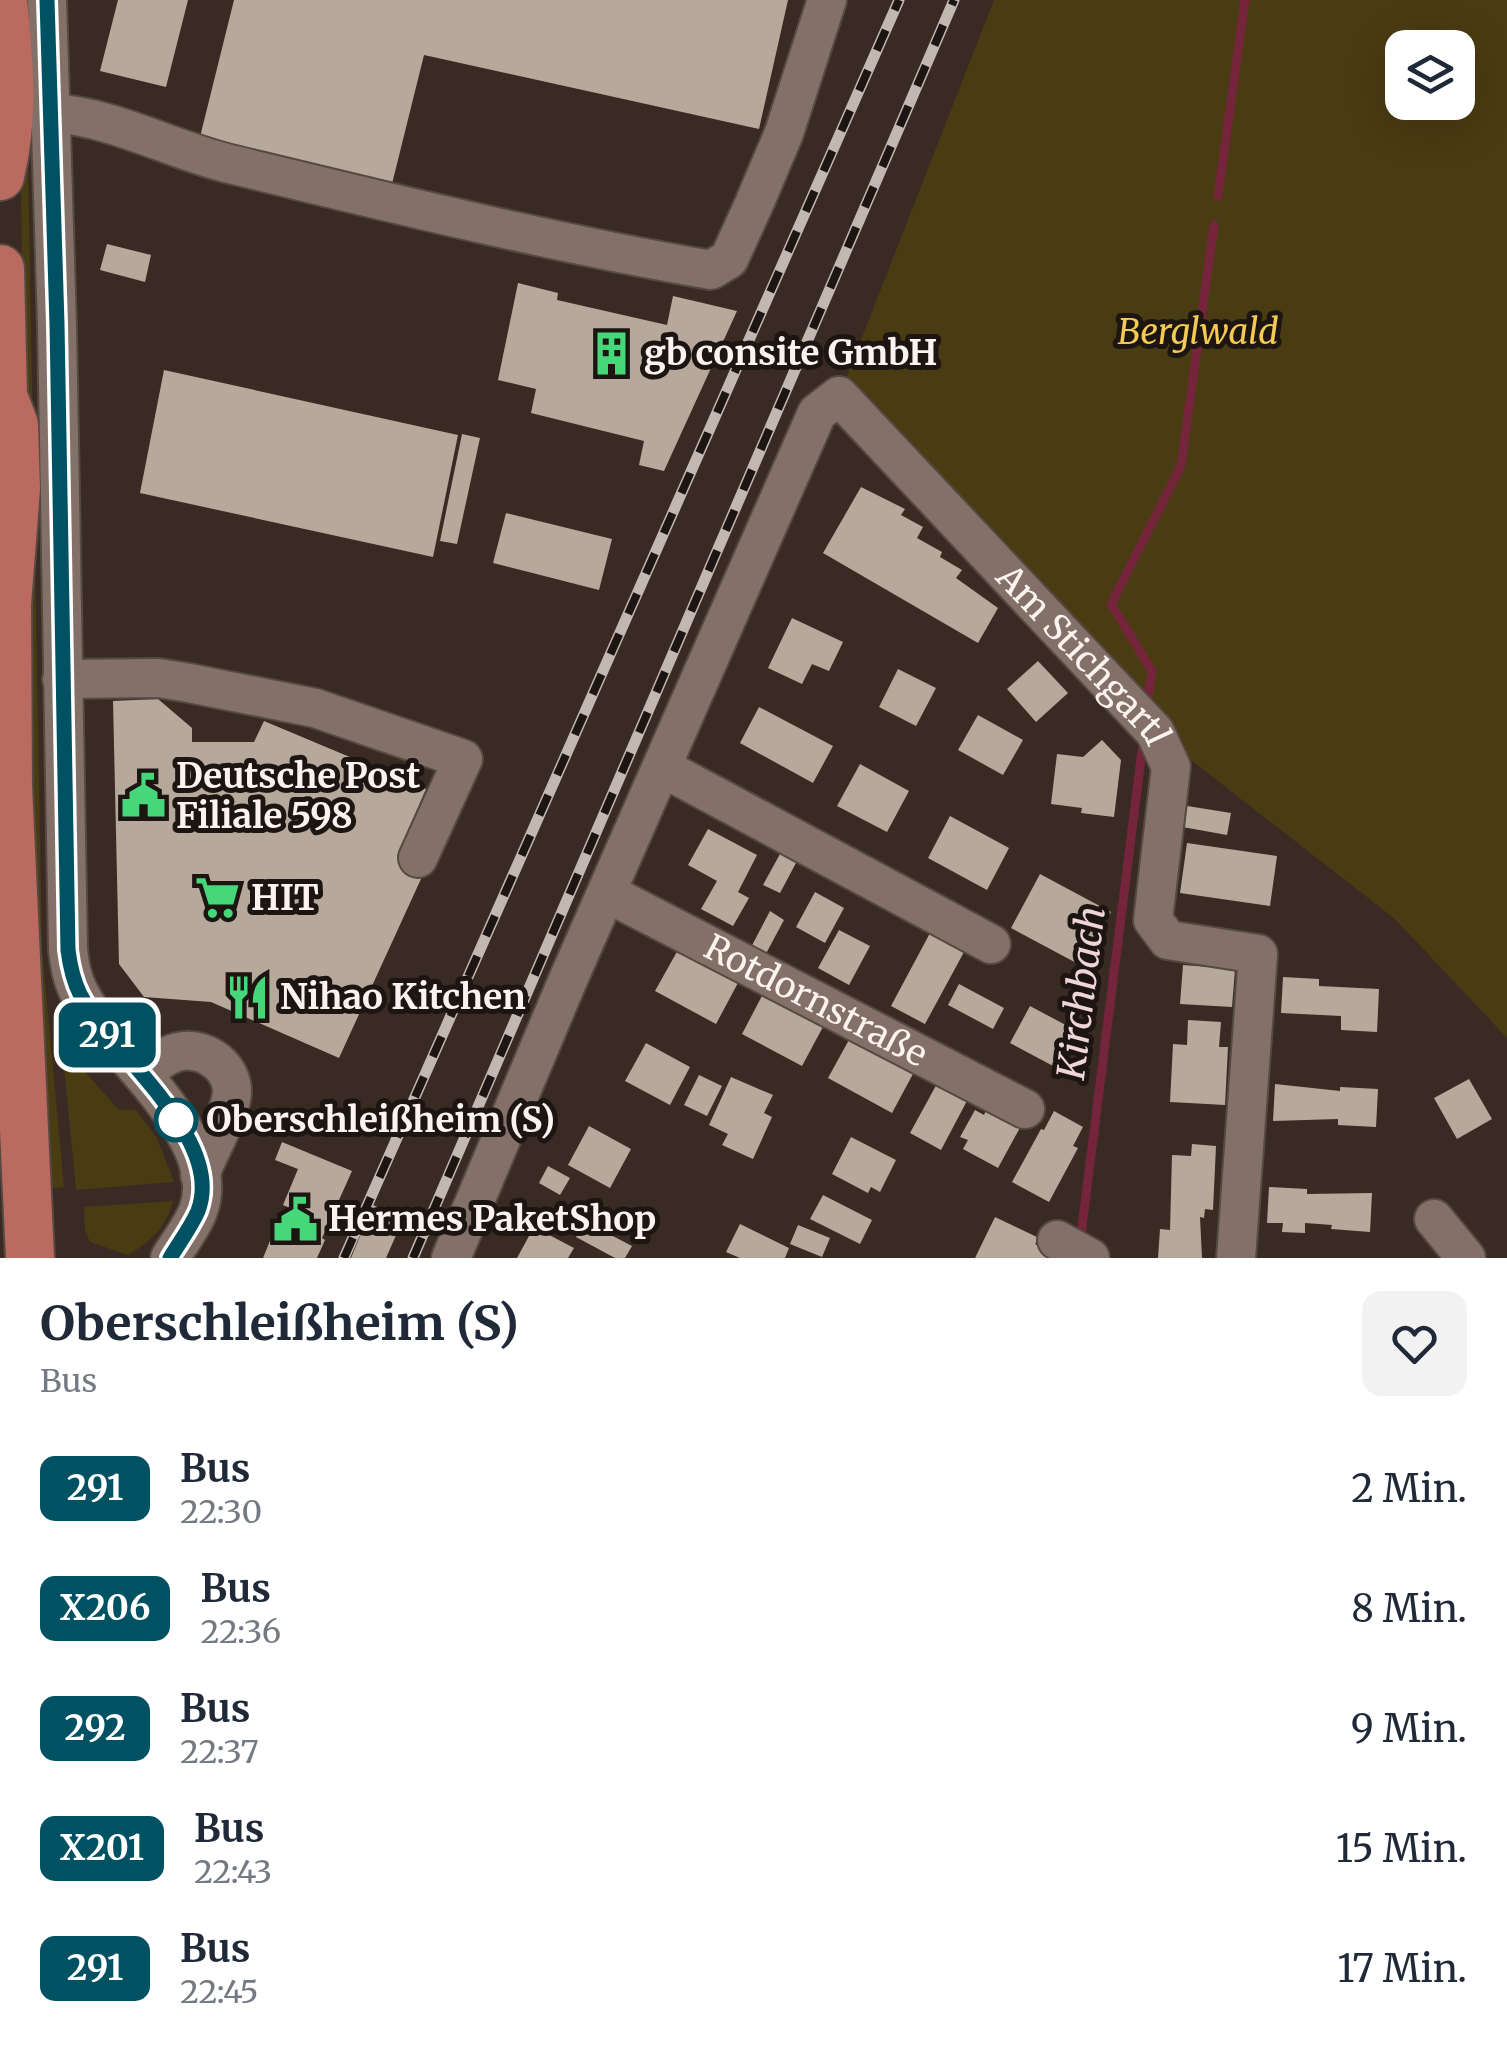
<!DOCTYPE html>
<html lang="de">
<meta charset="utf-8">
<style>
body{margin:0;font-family:Merriweather,serif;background:#f2f2f3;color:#1f2937;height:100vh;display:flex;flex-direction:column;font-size:38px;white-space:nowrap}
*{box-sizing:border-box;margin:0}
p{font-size:32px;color:#747a83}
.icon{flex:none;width:55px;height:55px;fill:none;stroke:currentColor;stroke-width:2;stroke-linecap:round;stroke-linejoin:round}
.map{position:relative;height:1258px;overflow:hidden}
.drawer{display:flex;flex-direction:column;background:#fff;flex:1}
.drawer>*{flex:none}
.badge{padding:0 20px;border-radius:15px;font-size:35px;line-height:65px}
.tools{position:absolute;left:1385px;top:30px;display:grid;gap:20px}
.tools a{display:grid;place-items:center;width:90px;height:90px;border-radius:20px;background:#fff;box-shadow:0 10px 40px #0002;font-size:50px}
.map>.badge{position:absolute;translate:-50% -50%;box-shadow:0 0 0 5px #fff}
.round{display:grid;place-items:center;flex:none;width:105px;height:105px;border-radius:20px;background:#f2f2f3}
.summary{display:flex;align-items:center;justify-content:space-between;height:170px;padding:0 40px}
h1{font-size:48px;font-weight:700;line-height:75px}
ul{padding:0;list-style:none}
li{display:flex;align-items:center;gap:30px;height:120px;padding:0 40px}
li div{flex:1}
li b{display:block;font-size:38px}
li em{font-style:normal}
li .badge{min-width:110px;font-weight:700;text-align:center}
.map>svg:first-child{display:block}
</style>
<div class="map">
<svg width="1507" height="1258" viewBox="0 0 1507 1258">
<rect width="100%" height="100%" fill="#392b24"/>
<path fill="#493b12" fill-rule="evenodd" d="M 25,0 L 33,439 L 25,449 L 19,78 Z
M 994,0 L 1507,0 L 1507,1038 L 1395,919 L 1155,732 L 839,396 ZM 1402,48 L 1458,48 L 1458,102 L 1402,102 Z
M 26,461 L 34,507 L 42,949 L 64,1187 L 50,1189 L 33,895 Z
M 62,1046 L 119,1110 L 136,1110 L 157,1138 L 174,1182 L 76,1190 Z
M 173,1201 C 166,1228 151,1241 128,1255 L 90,1242 L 85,1230 L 84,1207 Z"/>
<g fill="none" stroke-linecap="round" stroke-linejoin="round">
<path stroke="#74253b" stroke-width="9" d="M 1218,196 L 1245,0
M 1148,696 L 1152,671 L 1111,604 L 1181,466 L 1214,225
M 1080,1243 L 1142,750"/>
</g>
<path fill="#b6a99b" d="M 118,0 L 188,0 L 166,87 L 100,71 Z
M 234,0 L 788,0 L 759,129 L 424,55 L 390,192 L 198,145 Z
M 107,244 L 151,255 L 145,282 L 100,270 Z
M 518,283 L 558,293 L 557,300 L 667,325 L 673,296 L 737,311 L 664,471 L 639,465 L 644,441 L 531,413 L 536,389 L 498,380 Z
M 164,370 L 458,435 L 433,557 L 140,493 Z
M 462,434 L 480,438 L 457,544 L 440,541 Z
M 861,487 L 905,509 L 901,515 L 923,527 L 917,538 L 942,552 L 940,557 L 962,570 L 956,578 L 998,608 L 978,643 L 823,553 Z
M 506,513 L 612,539 L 599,590 L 493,563 Z
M 792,618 L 843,642 L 829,671 L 812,664 L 802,684 L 768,668 Z
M 1038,661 L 1068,693 L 1036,722 L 1007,689 Z
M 898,669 L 936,688 L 916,726 L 879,707 Z
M 158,699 L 192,728 L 192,742 L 254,742 L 264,721 L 426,789 L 397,856 L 426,868 L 339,1058 L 211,1002 L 144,997 L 119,964 L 113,701 Z
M 759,707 L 833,746 L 813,783 L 740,743 Z
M 978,715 L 1023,740 L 1003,775 L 958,750 Z
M 1102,740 L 1121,760 L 1114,817 L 1081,813 L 1082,808 L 1051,804 L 1057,754 L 1083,757 Z
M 860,764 L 909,791 L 887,832 L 837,806 Z
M 1181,805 L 1231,813 L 1227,835 L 1177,826 Z
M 950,816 L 1009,848 L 987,890 L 928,858 Z
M 708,829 L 757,855 L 738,892 L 749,898 L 733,926 L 701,909 L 717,881 L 688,865 Z
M 1187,843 L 1277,856 L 1270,906 L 1180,893 Z
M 780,854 L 796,863 L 780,893 L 763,885 Z
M 1040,874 L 1111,912 L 1082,966 L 1011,928 Z
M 815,892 L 844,908 L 825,943 L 796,927 Z
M 770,911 L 784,920 L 762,961 L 748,953 Z
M 839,930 L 870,946 L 849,985 L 818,968 Z
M 930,933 L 964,952 L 925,1024 L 891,1006 Z
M 679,948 L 739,981 L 716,1024 L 655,991 Z
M 1183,965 L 1235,969 L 1232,1007 L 1180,1004 Z
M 1283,977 L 1319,979 L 1319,986 L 1379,989 L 1377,1032 L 1341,1030 L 1341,1016 L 1281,1013 Z
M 959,984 L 1004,1008 L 993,1029 L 948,1005 Z
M 764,992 L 824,1025 L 802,1066 L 742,1034 Z
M 1030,1006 L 1075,1030 L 1055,1067 L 1010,1043 Z
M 1188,1020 L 1221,1022 L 1219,1047 L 1228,1047 L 1225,1105 L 1170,1102 L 1173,1044 L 1187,1045 Z
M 850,1038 L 914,1072 L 892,1113 L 828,1078 Z
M 646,1043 L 690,1067 L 670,1105 L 625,1081 Z
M 699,1075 L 722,1086 L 707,1116 L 684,1105 Z
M 731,1077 L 773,1095 L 764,1113 L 772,1117 L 753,1159 L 722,1145 L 728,1134 L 709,1125 Z
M 1469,1079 L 1492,1119 L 1457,1139 L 1434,1098 Z
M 939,1080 L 969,1097 L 941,1150 L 910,1133 Z
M 1275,1084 L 1340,1091 L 1340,1087 L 1378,1089 L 1376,1127 L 1338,1125 L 1338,1119 L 1273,1121 Z
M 988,1106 L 1022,1124 L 998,1168 L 963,1149 L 968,1140 L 960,1137 L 975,1110 L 984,1115 Z
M 1054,1111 L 1083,1127 L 1073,1146 L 1078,1148 L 1049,1202 L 1012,1182 L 1041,1129 L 1044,1130 Z
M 589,1126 L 631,1149 L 610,1188 L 568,1165 Z
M 851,1137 L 896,1160 L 880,1192 L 871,1187 L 868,1193 L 832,1174 Z
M 282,1142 L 352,1171 L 322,1238 L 325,1240 L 317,1258 L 263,1258 L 279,1219 L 285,1222 L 290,1208 L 283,1205 L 298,1169 L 275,1160 Z
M 1192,1144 L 1216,1146 L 1213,1210 L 1205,1209 L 1204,1218 L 1200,1217 L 1202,1258 L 1158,1258 L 1160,1229 L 1170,1230 L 1172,1155 L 1191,1156 Z
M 548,1166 L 570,1178 L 560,1195 L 539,1183 Z
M 1269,1187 L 1307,1189 L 1307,1194 L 1372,1193 L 1370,1232 L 1331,1229 L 1332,1225 L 1305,1223 L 1305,1233 L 1282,1232 L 1283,1223 L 1267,1223 Z
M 823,1195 L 872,1220 L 860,1244 L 810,1219 Z
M 373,1205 L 403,1219 L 397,1233 L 386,1258 L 351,1258 Z
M 995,1217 L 1039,1238 L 1035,1244 L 1063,1258 L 975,1258 Z
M 584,1221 L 632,1246 L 625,1258 L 615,1258 L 576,1237 Z
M 740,1224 L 789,1248 L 785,1258 L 740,1258 L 726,1252 Z
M 798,1225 L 830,1238 L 822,1257 L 790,1244 Z
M 534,1227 L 574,1248 L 568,1258 L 517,1258 Z"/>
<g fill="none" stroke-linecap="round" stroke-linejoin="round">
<defs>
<g id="minor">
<path d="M 47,0 L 57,325 L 68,950 C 70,966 72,980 80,994 C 110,1053 226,1138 198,1211 C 192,1227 179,1243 170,1258"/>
<path d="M 51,113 C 110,116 168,148 226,163 C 387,202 548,242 711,270 L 729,259 L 754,204 L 784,133 L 827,0"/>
<path d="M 62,679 L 159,678 L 189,683 L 315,708 L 463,759 L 418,858"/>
<path d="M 663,768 L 991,944"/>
<path id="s1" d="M 607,893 L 1025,1109"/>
<path d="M 143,1075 C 154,1064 167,1053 183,1051 C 207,1048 233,1068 232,1093 C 230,1117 209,1150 200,1175"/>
<path d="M 1434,1219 L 1466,1258"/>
<path d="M 1057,1240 L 1090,1258"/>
<path id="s2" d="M 451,1258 L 567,982 L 817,413 L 839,396 L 1155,732 L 1171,767 L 1153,920 L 1168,940 L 1258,954 L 1236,1258"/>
</g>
<path id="major" d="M 0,176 C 15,114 9,63 3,0
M 0,269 L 3,396 L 14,425 L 16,489 L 7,604 L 8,786 L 30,1258"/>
</defs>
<use href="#minor" stroke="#554942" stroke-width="42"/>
<use href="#major" stroke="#554942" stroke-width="52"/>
<use href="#minor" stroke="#837169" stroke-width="38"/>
<use href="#major" stroke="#ba6a5f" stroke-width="48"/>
<defs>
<path id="rail" d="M 344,1258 L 899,0
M 413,1258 L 954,0"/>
</defs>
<use href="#rail" stroke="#c2b7b1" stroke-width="11"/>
<use href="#rail" stroke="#1c1512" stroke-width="8" stroke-dasharray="22" stroke-linecap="butt"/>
</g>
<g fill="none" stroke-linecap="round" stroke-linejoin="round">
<defs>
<path id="line" d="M 47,0 L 57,324 L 68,950 C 70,966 73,980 80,994 C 110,1053 226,1138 198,1211 C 191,1227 179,1243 170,1258"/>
</defs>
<use href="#line" stroke="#fff" stroke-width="22"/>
<use href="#line" stroke="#005262" stroke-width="15"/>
</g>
<defs>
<symbol id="building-bare" viewBox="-9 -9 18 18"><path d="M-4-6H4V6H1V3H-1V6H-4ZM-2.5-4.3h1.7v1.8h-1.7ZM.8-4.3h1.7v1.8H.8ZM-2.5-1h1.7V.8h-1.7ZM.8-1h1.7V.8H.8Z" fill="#46d77a" stroke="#1c1512" stroke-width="2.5" paint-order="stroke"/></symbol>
<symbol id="civic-bare" viewBox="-9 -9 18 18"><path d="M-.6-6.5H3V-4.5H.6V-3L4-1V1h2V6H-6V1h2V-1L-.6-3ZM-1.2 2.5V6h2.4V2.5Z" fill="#46d77a" stroke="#1c1512" stroke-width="2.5" paint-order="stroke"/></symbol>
<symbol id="supermarket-bare" viewBox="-9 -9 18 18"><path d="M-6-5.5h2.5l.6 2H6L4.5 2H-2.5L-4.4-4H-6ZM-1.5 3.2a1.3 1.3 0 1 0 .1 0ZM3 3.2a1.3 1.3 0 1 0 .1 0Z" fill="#46d77a" stroke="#1c1512" stroke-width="2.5" paint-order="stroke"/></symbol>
<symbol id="restaurant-bare" viewBox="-9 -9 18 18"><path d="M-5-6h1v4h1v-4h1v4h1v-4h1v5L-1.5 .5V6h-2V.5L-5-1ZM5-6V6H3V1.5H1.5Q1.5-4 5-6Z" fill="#46d77a" stroke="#1c1512" stroke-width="2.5" paint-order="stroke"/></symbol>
</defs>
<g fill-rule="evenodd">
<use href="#building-bare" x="580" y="322" width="63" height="63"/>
<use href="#civic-bare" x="112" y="764" width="63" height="63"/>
<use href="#supermarket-bare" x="186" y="866" width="63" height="63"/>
<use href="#restaurant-bare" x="216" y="966" width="63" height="63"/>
<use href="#civic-bare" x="264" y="1188" width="63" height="63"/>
</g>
<circle fill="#fff" stroke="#005262" stroke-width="5" cx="176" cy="1120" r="20"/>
<g text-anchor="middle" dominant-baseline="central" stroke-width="10" stroke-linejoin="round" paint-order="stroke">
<g font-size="35" font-style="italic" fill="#f4ca52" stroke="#1c1512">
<text x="1198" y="332">Berglwald</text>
</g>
<g font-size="35" font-weight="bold" fill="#fdf3ee" stroke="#1c1512" text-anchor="start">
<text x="644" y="353">gb consite GmbH</text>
<text x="176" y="776">Deutsche Post<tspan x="176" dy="40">Filiale 598</tspan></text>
<text x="251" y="898">HIT</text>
<text x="280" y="997">Nihao Kitchen</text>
<text x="328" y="1219">Hermes PaketShop</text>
</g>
<g font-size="35" fill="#fdf3ee" stroke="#1c1512">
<text stroke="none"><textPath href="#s2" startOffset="1305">Am Stichgartl</textPath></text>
<text stroke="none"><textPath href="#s1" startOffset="235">Rotdornstraße</textPath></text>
</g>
<g font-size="35" font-weight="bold" fill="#fdf3ee" stroke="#1c1512" text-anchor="start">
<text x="206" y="1120">Oberschleißheim (S)</text>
</g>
<g font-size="38" font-style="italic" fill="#eed5d9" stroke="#1c1512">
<text transform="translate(1081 993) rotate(-83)">Kirchbach</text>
</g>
</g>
</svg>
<div class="tools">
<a><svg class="icon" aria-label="layers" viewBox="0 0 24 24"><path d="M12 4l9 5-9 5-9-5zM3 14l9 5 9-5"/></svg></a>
</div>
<b class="badge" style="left:107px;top:1035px;background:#005262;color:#fff">291</b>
</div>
<section class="drawer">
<div class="summary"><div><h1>Oberschleißheim (S)</h1><p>Bus</p></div><a class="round"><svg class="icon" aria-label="heart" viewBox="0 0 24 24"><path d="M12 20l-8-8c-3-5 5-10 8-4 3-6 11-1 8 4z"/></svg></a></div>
<ul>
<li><span class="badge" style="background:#005262;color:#fff">291</span><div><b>Bus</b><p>22:30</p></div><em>2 Min.</em></li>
<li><span class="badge" style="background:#005262;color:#fff">X206</span><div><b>Bus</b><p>22:36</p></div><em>8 Min.</em></li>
<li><span class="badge" style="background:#005262;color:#fff">292</span><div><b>Bus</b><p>22:37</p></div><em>9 Min.</em></li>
<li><span class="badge" style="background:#005262;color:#fff">X201</span><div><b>Bus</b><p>22:43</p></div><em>15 Min.</em></li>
<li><span class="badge" style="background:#005262;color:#fff">291</span><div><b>Bus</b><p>22:45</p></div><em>17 Min.</em></li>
</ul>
</section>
